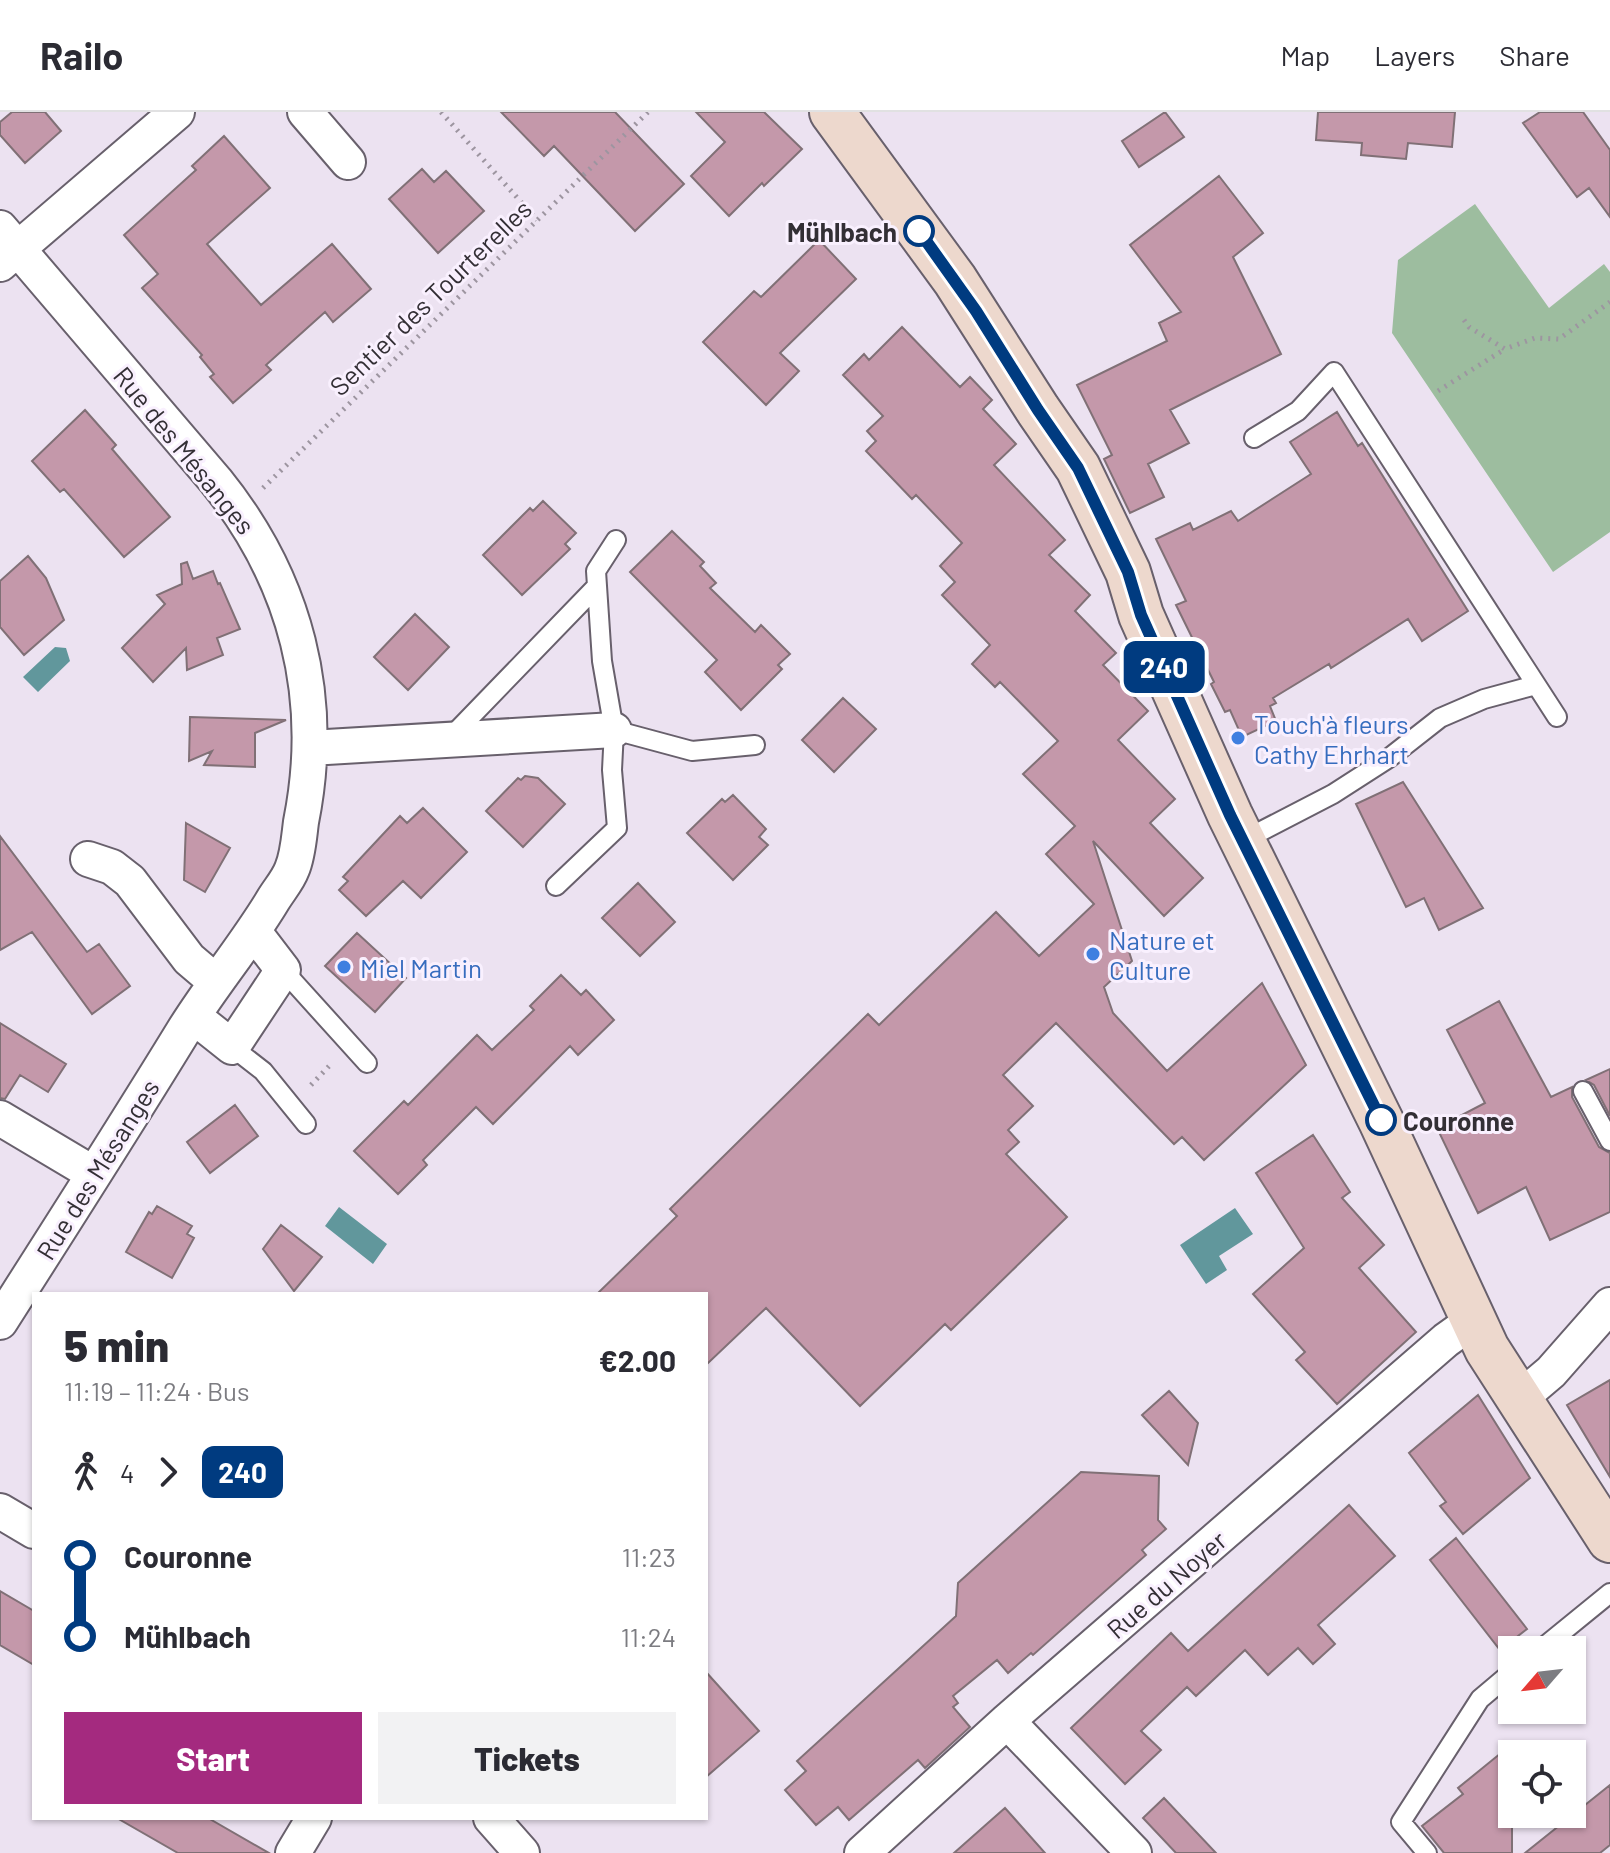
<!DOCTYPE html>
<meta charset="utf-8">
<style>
body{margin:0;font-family:Barlow,sans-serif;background:#f2f2f3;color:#2b2b33;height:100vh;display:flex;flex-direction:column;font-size:30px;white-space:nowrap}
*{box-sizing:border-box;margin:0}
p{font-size:26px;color:#7c7c81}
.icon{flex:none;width:44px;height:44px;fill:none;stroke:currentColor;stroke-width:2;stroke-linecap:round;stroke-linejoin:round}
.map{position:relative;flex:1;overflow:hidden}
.panel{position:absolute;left:32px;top:1180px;width:676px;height:528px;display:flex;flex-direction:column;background:#fff;border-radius:0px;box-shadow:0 2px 6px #0004}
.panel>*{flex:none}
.badge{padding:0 16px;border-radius:12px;font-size:28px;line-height:52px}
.needle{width:52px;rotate:242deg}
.controls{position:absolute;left:1498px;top:1524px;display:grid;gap:16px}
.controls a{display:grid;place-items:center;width:88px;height:88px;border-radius:0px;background:#fff;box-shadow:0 2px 6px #0004;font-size:40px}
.map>.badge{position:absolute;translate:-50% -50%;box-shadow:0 0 0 4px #fff}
.legs{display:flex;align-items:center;gap:12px;height:88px;padding:0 32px;font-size:26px}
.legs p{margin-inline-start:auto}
.head{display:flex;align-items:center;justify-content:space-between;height:136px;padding:0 32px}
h1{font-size:44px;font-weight:800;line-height:60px}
.primary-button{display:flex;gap:16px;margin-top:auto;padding:16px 32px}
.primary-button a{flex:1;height:92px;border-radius:0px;background:#a42a7f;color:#fff;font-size:32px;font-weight:800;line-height:92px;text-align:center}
.primary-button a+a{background:#f2f2f3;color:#2b2b33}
ul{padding:0 32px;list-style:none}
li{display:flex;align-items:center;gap:28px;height:80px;font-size:30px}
li i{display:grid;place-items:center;width:12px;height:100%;margin:0 10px;background:currentColor}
li i::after{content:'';width:20px;height:20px;margin:-10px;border:6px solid;border-radius:50%;background:#fff}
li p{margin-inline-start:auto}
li:first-child i{background:linear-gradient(#0000 50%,currentColor 0)}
li:last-child i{background:linear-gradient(currentColor 50%,#0000 0)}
header{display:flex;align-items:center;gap:48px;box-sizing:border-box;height:112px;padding:0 40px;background:#fff;border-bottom:2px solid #e1e1e2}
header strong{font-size:38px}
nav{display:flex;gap:44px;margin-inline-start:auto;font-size:28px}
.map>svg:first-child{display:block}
</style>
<header>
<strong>Railo</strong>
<nav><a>Map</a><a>Layers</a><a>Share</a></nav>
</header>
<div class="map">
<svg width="1610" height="1741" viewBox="0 0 1610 1741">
<rect width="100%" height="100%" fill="#ece2f1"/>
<path fill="#9dbd9f" d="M 1475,92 L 1549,196 L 1604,152 L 1610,160 L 1610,420 L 1553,460 L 1392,221 L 1398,148 Z"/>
<path fill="#61979c" d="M 55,535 L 66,536 L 70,549 L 38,580 L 23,565 Z
M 339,1095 L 387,1132 L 373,1152 L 325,1114 Z
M 1235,1096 L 1253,1122 L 1219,1144 L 1227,1158 L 1206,1172 L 1180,1133 Z"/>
<path fill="#c498aa" stroke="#807076" stroke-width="2" d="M 12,0 L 45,0 L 61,19 L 25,51 L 0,23 L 0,10 Z
M 501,0 L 615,0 L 684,72 L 635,119 L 554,34 L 544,44 Z
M 696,0 L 764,0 L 802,37 L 764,74 L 762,71 L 729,104 L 691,64 L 725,30 Z
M 1165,0 L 1184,25 L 1139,55 L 1122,29 Z
M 1318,0 L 1455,0 L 1452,35 L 1408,31 L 1406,47 L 1361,43 L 1362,31 L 1316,28 Z
M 1540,0 L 1583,0 L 1610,38 L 1610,105 L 1589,76 L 1577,85 L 1523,11 Z
M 224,24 L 270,76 L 207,132 L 261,193 L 332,132 L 371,177 L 333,210 L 325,200 L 266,253 L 271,258 L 233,291 L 210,265 L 214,262 L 200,245 L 202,243 L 142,176 L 158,162 L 124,123 L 196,58 L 192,54 Z
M 422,57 L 434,70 L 446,59 L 484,99 L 438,141 L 389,87 Z
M 1219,64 L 1263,121 L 1233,145 L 1281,242 L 1170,298 L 1189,331 L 1148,352 L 1164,385 L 1130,401 L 1104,347 L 1112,343 L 1077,273 L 1167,229 L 1159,211 L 1181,200 L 1130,133 Z
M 819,128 L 856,167 L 780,241 L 799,259 L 766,293 L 703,230 L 754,179 L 761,185 Z
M 902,215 L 960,275 L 970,265 L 992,288 L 983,297 L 1016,332 L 994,353 L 1065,428 L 1049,443 L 1090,483 L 1075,499 L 1116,541 L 1103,553 L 1148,599 L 1118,628 L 1175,687 L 1150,711 L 1203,766 L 1164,804 L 1093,729 L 1132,849 L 1104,875 L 1113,901 L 1167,959 L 1262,871 L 1306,953 L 1204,1048 L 1182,1025 L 1174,1032 L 1056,911 L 1003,963 L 1033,994 L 1008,1018 L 1019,1030 L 1006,1042 L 1067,1105 L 951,1218 L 945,1212 L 860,1294 L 766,1196 L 706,1253 L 706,1182 L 597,1182 L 677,1104 L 670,1097 L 868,902 L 879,913 L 996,800 L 1039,844 L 1094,792 L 1046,742 L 1075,714 L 1023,662 L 1058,629 L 1000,570 L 995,575 L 972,552 L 990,533 L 942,483 L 955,470 L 940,454 L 962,431 L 916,383 L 912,387 L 866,339 L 876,329 L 867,319 L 883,304 L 843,263 L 864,242 L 869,248 Z
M 85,298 L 116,333 L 112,337 L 170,405 L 124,445 L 64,377 L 60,380 L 32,349 Z
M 1337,300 L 1358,334 L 1362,331 L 1468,499 L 1422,529 L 1408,507 L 1331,556 L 1329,552 L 1273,586 L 1276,591 L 1270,594 L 1276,609 L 1242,625 L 1230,598 L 1225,600 L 1211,572 L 1214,570 L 1176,493 L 1186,489 L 1156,427 L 1190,411 L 1193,418 L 1231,399 L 1238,409 L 1311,362 L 1290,330 Z
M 543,389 L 576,421 L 565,432 L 570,437 L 522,483 L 483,443 L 530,396 L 533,399 Z
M 672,419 L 704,450 L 700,454 L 716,471 L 710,476 L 755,520 L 761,513 L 790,542 L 778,553 L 782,557 L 741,598 L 705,560 L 717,548 L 630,460 Z
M 28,444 L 46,466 L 64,508 L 24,543 L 0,515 L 0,469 Z
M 187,450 L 193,467 L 213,459 L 218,472 L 220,471 L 240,517 L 217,526 L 223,543 L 187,558 L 186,536 L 153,570 L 122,536 L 165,492 L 157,483 L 182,472 L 181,452 Z
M 415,502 L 449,535 L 408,578 L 374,545 Z
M 843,586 L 876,617 L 834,660 L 802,628 Z
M 190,605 L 256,607 L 286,608 L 255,621 L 255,655 L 204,653 L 212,639 L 189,649 Z
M 525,664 L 538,666 L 565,692 L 523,735 L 486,699 L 518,666 L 521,668 Z
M 1403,670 L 1483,796 L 1439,818 L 1424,786 L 1406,795 L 1356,692 Z
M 733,683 L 766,717 L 759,725 L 768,733 L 733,768 L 687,721 L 722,687 L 725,690 Z
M 423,696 L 467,740 L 421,786 L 403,769 L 366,804 L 339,778 L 348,769 L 343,765 L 400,704 L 407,711 Z
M 186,711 L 230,736 L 205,780 L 184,768 Z
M 0,724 L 87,840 L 99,832 L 130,874 L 92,902 L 32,820 L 0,838 Z
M 638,771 L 675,810 L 640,844 L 602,806 Z
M 357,821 L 406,866 L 375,900 L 325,854 Z
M 561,863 L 581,883 L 586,878 L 614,908 L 578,943 L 570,934 L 493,1012 L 476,995 L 423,1048 L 427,1053 L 398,1082 L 354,1039 L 404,989 L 408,993 L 477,923 L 492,938 L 534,898 L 530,894 Z
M 1499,889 L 1551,985 L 1572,975 L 1572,985 L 1599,1035 L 1610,1041 L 1610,1100 L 1550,1128 L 1526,1075 L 1478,1101 L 1437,1016 L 1485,991 L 1447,918 Z
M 0,911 L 66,952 L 48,980 L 20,963 L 5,987 L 0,986 Z
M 1610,957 L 1610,1004 L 1594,973 L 1586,968 Z
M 235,993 L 258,1024 L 210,1061 L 187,1030 Z
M 1313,1023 L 1350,1080 L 1342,1086 L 1384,1133 L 1359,1156 L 1416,1220 L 1337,1292 L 1296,1248 L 1305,1240 L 1253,1182 L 1304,1136 L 1256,1061 Z
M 157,1094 L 192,1114 L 187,1122 L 194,1126 L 172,1166 L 126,1140 L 149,1100 L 152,1102 Z
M 281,1113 L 322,1145 L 294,1179 L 263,1137 Z
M 1610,1268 L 1610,1365 L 1567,1293 Z
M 1169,1279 L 1198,1311 L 1188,1353 L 1142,1303 Z
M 1478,1283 L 1530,1366 L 1463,1422 L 1440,1394 L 1446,1390 L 1409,1341 Z
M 1081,1360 L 1159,1364 L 1158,1408 L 1166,1417 L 1142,1438 L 1146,1443 L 1033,1543 L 1031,1541 L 1008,1561 L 997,1548 L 953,1584 L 958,1591 L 953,1595 L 970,1615 L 925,1656 L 918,1648 L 849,1708 L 838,1695 L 816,1713 L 785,1678 L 806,1659 L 797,1649 L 956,1504 L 958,1471 Z
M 1349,1393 L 1395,1444 L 1318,1513 L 1335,1532 L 1313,1552 L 1298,1536 L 1268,1563 L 1245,1538 L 1196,1584 L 1187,1575 L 1141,1619 L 1161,1638 L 1125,1672 L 1071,1616 L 1171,1521 L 1188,1539 Z
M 1456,1426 L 1527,1517 L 1500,1538 L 1430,1448 Z
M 0,1479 L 34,1499 L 34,1553 L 0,1533 Z
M 706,1560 L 759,1619 L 706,1665 Z
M 1512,1632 L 1512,1741 L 1444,1741 L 1422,1714 L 1463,1682 L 1458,1676 Z
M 1610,1673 L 1610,1733 L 1600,1741 L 1525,1741 Z
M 1164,1686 L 1216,1741 L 1176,1741 L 1143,1706 Z
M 1005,1696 L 1045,1741 L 954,1741 L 989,1710 Z
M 117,1706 L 208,1706 L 269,1741 L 178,1741 Z"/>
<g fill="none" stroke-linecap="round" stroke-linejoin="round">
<defs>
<path id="lane" d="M 1254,326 L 1298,299 L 1334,260 L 1557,605
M 614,618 L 692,639 L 755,633
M 449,627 L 597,474
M 1242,729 L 1333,682 L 1389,646 L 1440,606 L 1484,587 L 1536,573
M 556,774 L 617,716 L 612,658 L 614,618 L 602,549 L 596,459 L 616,428
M 283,858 L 367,951
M 232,935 L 263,959 L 306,1012
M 1583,979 L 1610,1029
M 1540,1538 L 1610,1481
M 1427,1741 L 1401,1710 L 1480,1587 L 1512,1560"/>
<path id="street" d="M 305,0 L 348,50
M 0,116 L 216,369 C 296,468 326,585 301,710 C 299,725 298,743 292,757 C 288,768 279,778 273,788 C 246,833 212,873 184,918 C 124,1016 62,1113 0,1210
M 0,152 L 177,0
M 310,636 L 614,618
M 88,747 L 112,755 L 130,769 L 189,847 L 216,870
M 193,904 L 232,935 L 283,858 L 254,820
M 0,1006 L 94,1062
M 1518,1288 L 1551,1260 L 1610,1193
M 0,1399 L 34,1419
M 1007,1609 L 1134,1741
M 491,1706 L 522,1741
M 293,1741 L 314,1706
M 862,1741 L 1007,1609 L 1446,1228 L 1474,1208"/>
<path id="secondary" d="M 832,0 L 955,168 L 1038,298 L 1078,356 L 1128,460 L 1141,503 L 1230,703 L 1381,1009 L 1487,1237 L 1610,1428"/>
</defs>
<use href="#lane" stroke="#68606c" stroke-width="22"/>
<use href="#street" stroke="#68606c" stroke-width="38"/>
<use href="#secondary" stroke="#68606c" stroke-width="48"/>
<path stroke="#9d95a0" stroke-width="5" stroke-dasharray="2 6" stroke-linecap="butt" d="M 441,0 L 537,108
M 1464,208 L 1469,215 L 1505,237 L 1535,226 L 1559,227 L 1610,190
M 1438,279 L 1505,237
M 263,376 L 648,0
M 311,973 L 332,951"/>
<use href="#lane" stroke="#fff" stroke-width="18"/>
<use href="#street" stroke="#fff" stroke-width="34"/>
<use href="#secondary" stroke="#edd8cd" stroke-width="44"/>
</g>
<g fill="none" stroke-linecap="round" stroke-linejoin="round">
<defs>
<path id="line-1" d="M 919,119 L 976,199 L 1038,298 L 1078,356 L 1128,460 L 1141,503 L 1230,703 L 1381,1008"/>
</defs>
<use href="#line-1" stroke="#fff" stroke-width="18"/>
<use href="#line-1" stroke="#003b80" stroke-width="12"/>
</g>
<g fill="#fff" stroke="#003b80" stroke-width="4">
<circle cx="919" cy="119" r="14"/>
<circle cx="1381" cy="1008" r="14"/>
</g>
<g fill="#3f7fe0" stroke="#f9f0fe" stroke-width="3">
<circle cx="1238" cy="626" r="8"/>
<circle cx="1093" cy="842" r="8"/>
<circle cx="344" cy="855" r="8"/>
</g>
<g text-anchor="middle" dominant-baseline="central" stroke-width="6" stroke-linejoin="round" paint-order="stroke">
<g font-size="26" font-weight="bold" fill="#332f35" stroke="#f9f0fe" text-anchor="end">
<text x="897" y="119">Mühlbach</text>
<text x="1403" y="1008" text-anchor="start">Couronne</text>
</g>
<g font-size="26" fill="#332f35" stroke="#f9f0fe">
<text transform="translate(430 185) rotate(-44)">Sentier des Tourterelles</text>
<text transform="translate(185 338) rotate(51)">Rue des Mésanges</text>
<text transform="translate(97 1057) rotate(-58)">Rue des Mésanges</text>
<text transform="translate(1166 1472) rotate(-41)">Rue du Noyer</text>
</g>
<g font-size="26" fill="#366cbe" stroke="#f9f0fe" text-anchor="start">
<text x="1254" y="611">Touch'à fleurs<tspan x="1254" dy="30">Cathy Ehrhart</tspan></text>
<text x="1109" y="827">Nature et<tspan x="1109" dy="30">Culture</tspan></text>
<text x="360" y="855">Miel Martin</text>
</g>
</g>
</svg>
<div class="controls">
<a><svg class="needle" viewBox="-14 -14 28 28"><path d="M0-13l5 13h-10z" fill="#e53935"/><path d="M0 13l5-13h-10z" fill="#7c7c81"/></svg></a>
<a><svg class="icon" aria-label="locate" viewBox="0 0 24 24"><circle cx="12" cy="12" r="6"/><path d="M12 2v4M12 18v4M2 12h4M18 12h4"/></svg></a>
</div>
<b class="badge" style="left:1164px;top:555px;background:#003b80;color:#fff">240</b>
<section class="panel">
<div class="head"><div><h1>5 min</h1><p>11:19 – 11:24 · Bus</p></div><b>€2.00</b></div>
<div class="legs"><svg class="icon" aria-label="walk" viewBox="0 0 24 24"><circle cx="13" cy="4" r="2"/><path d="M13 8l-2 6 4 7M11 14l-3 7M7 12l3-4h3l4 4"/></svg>4<svg class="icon" aria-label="forward" viewBox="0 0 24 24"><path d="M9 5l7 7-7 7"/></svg><b class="badge" style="background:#003b80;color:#fff">240</b></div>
<ul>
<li><i style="color:#003b80"></i><b>Couronne</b><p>11:23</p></li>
<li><i style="color:#003b80"></i><b>Mühlbach</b><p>11:24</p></li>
</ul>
<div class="primary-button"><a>Start</a><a>Tickets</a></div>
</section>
</div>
